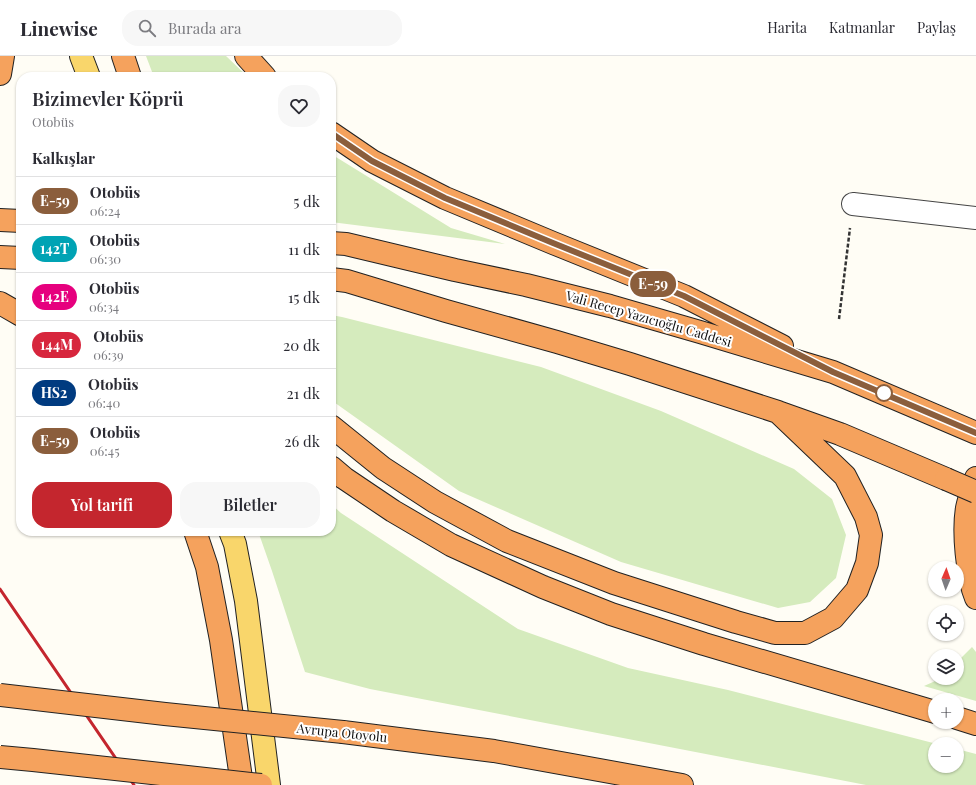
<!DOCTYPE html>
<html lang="tr">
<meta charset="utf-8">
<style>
body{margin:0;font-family:"Playfair Display",serif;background:#f7f7f7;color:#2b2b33;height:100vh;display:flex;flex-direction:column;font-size:15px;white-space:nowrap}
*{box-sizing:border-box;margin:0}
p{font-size:13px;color:#7c7c81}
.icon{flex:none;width:22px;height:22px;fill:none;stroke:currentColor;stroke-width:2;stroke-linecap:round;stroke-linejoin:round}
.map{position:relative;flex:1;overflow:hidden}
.details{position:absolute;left:16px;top:16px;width:320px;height:464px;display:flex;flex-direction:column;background:#fff;border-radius:16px;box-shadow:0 1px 3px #0004}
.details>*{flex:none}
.badge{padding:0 8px;border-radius:13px;font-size:14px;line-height:26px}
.needle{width:26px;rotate:2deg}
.buttons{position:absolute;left:928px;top:505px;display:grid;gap:8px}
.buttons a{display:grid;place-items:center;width:36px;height:36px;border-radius:50%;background:#fff;box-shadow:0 1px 3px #0004;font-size:20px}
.map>.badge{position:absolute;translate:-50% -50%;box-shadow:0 0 0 2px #fff}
h2{padding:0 16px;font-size:15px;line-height:36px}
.round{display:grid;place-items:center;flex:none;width:42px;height:42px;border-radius:16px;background:#f7f7f7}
.summary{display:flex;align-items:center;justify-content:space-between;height:68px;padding:0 16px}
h1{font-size:19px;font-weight:600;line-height:30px}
.button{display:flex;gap:8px;margin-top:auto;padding:8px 16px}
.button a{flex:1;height:46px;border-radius:16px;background:#c4262e;color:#fff;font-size:16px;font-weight:600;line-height:46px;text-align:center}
.button a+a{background:#f7f7f7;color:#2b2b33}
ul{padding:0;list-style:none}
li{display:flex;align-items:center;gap:12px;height:48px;padding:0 16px;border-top:1px solid #e1e1e2}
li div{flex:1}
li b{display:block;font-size:15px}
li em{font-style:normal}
li .badge{min-width:44px;font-weight:700;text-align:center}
header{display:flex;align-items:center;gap:24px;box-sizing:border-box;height:56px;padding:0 20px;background:#fff;border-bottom:1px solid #e1e1e2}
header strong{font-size:19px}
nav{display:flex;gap:22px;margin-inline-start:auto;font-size:14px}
.search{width:280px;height:36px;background:#f7f7f7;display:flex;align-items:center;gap:10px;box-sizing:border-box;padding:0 14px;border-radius:16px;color:#7c7c81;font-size:15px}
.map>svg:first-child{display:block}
</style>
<header>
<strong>Linewise</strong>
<div class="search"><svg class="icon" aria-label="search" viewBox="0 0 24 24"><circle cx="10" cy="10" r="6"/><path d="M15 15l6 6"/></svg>Burada ara</div>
<nav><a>Harita</a><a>Katmanlar</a><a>Paylaş</a></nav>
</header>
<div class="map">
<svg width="976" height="729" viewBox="0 0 976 729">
<rect width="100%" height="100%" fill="#fffdf5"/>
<path fill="#d5ebbd" d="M 146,0 L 226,0 L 248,21 L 154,21 Z
M 331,98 L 451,172 L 505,188 L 331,166 Z
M 331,259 L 342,261 L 541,311 L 661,355 L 794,413 L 832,443 L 846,479 L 836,522 L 810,546 L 778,552 L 621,506 L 459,435 L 331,344 Z
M 331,448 L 341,457 L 518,573 L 628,612 L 728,634 L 937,688 L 935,688 L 935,710 L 957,710 L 957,693 L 976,698 L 976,729 L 866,729 L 370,633 L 305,616 L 272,515 L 258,475 L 331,475 Z
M 972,591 L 976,596 L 976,645 L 924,630 L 942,622 L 957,622 L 957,606 Z"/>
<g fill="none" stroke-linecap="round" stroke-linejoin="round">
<defs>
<path id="minor" d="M 853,148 L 976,162"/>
<path id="major" d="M 81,0 L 89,21
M 230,475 L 235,488 L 246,545 L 269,729"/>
<path id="highway" d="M 123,0 L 130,21
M 246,0 L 265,21
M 0,18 L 3,0
M 331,77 L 372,105 L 445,142 L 553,187 L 684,240 L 782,290
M 0,164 L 21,165
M 331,187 L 346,188 L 455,214 L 526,229 L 610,250 L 700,276 L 833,316 L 976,377
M 0,201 L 21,202
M 331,223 L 347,225 L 446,255 L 557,286 L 630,308 L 778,356 L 840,378 L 946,423
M 0,247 L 21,259
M 331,370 L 383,412 L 435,446 L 507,485 L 614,527 L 736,566 L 775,577 L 805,577 L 833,562 L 857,534 L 867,507 L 871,479 L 866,461 L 845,420 L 778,356
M 331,411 L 344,422 L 393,455 L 451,489 L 543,531 L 611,558 L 704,588 L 935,656
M 976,422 C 973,432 969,442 967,452 C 963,475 967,520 976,542
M 195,475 L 207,511 L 221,584 L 242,729
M 957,662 L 976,668
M 343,676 L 494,695 L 682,729"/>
</defs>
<use href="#minor" stroke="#444" stroke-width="24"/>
<use href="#major" stroke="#222" stroke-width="24"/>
<use href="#highway" stroke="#222" stroke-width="24"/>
<path stroke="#333" stroke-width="2.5" stroke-dasharray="4 2" stroke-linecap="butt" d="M 839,263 L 850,172"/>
<use href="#minor" stroke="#fff" stroke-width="22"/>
<use href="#major" stroke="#f9d66b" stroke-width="22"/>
<use href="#highway" stroke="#f5a25d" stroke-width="22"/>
<path stroke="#c4262e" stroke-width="3" d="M 0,533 L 134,729"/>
<defs>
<path id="highway-bridge" d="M 946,423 L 976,436
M 0,639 L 165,658 L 343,676
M 0,701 L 33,704 L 261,729"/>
</defs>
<use href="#highway-bridge" stroke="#222" stroke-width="24" stroke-linecap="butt"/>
<use href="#highway-bridge" stroke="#f5a25d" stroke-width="22"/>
</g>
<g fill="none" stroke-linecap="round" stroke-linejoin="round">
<defs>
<path id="line" d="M 331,77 L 372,105 L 445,142 L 553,187 L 684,240 L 833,316 L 976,377"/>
</defs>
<use href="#line" stroke="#fff" stroke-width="9"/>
<use href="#line" stroke="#8b5e3c" stroke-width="6"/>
</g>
<circle fill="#fff" stroke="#8b5e3c" stroke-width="2" cx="884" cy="337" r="8"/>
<g text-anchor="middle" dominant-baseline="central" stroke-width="4" stroke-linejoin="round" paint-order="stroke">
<g font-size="13" fill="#111" stroke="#fff">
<text transform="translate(649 262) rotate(16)">Vali Recep Yazıcıoğlu Caddesi</text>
<text transform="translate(342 676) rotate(6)">Avrupa Otoyolu</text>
</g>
</g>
</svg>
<div class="buttons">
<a><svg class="needle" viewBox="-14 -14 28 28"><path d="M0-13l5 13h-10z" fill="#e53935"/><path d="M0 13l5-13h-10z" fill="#7c7c81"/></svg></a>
<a><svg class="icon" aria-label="locate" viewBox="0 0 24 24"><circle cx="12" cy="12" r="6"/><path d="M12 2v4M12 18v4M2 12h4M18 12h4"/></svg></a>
<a><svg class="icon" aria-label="layers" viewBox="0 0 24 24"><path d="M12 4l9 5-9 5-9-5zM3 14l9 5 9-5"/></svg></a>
<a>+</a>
<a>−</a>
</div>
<b class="badge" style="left:653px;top:228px;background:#8b5e3c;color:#fff">E-59</b>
<section class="details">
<div class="summary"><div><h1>Bizimevler Köprü</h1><p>Otobüs</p></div><a class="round"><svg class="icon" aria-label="heart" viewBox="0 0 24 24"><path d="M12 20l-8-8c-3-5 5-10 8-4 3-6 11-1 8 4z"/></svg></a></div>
<h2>Kalkışlar</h2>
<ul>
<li><span class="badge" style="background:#8b5e3c;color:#fff">E-59</span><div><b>Otobüs</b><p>06:24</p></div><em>5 dk</em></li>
<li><span class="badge" style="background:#00a3b4;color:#fff">142T</span><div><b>Otobüs</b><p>06:30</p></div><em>11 dk</em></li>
<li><span class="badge" style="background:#e6007e;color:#fff">142E</span><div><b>Otobüs</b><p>06:34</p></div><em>15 dk</em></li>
<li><span class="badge" style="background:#d7263d;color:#fff">144M</span><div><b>Otobüs</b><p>06:39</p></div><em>20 dk</em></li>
<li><span class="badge" style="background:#003b80;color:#fff">HS2</span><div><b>Otobüs</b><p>06:40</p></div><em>21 dk</em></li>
<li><span class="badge" style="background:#8b5e3c;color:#fff">E-59</span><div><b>Otobüs</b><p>06:45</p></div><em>26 dk</em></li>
</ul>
<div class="button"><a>Yol tarifi</a><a>Biletler</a></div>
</section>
</div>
